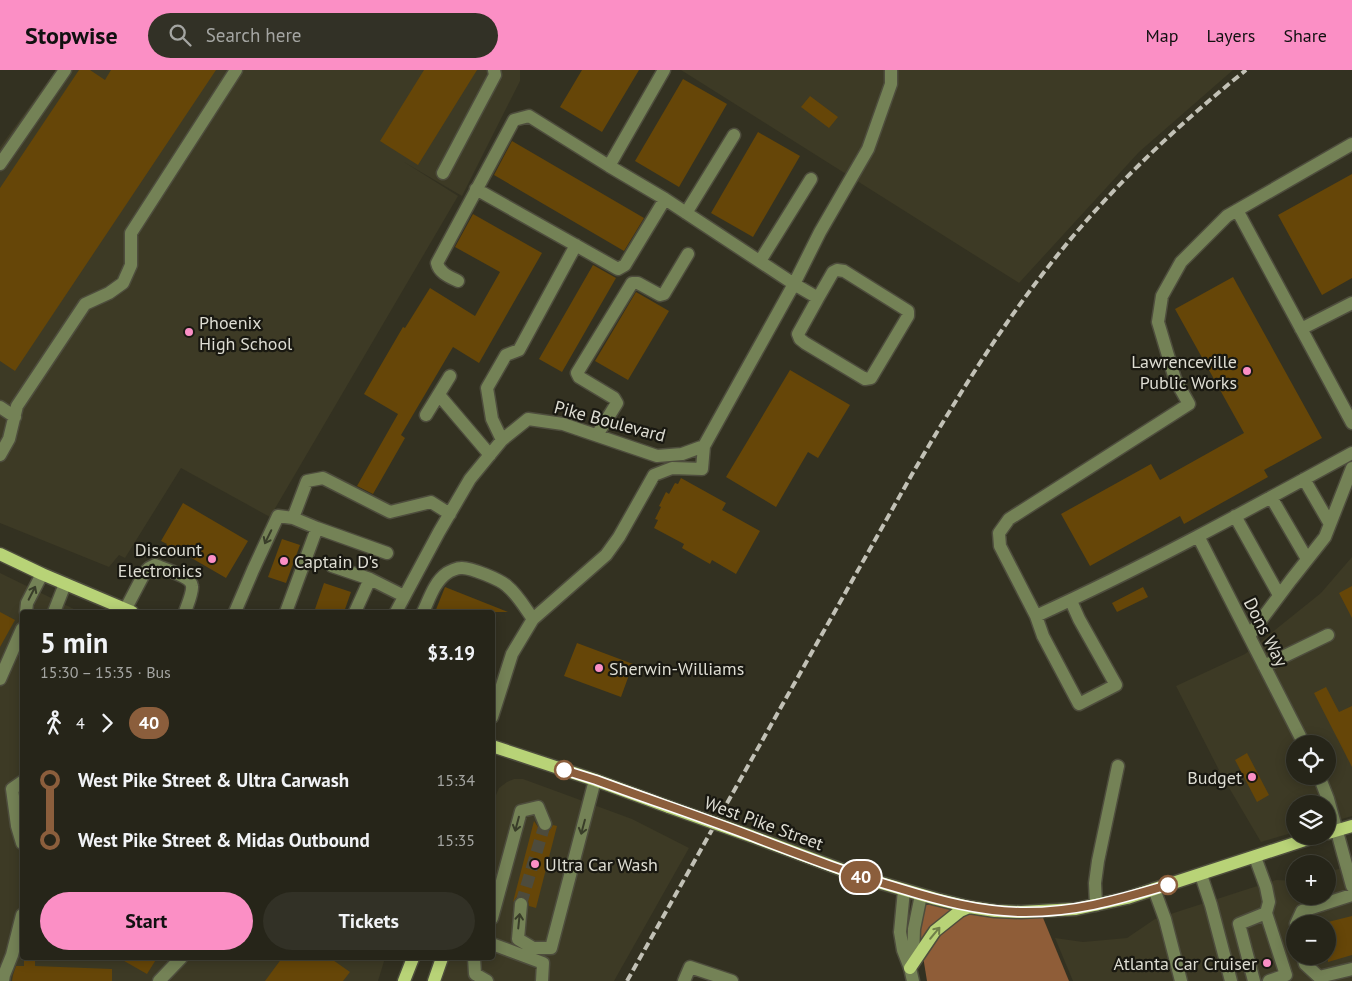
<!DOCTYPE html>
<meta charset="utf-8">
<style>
body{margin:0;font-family:"PT Sans",sans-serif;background:#323126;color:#f1f3f6;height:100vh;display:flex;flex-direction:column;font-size:19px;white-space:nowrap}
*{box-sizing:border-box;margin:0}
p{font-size:16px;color:#a4a5a2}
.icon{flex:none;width:28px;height:28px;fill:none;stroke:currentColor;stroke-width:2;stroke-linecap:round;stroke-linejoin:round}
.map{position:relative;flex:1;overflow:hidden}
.side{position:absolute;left:20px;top:540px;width:475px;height:350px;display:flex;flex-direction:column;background:#262519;border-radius:5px;box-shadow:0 2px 12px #0003,0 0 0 1px #424238}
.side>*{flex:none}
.badge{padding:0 10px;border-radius:16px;font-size:18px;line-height:32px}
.controls{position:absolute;left:1286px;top:665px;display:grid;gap:10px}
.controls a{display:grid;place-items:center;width:50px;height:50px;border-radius:50%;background:#262519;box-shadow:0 2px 12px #0003,0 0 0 1px #424238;font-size:25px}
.map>.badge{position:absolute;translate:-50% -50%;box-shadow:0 0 0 2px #fff}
.legs{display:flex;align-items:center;gap:8px;height:55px;padding:0 20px;font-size:16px}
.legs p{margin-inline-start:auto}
.headline{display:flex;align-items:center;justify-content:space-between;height:85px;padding:0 20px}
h1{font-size:28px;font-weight:800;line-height:38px}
.primary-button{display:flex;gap:10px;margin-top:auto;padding:10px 20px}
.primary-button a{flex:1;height:58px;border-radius:30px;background:#fb8fc5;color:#111;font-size:20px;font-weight:800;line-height:58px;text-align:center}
.primary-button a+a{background:#323126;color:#f1f3f6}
ul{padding:0 20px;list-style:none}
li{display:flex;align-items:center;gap:18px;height:60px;font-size:19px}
li i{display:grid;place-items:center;width:8px;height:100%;margin:0 6px;background:currentColor}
li i::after{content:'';width:12px;height:12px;margin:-6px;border:4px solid;border-radius:50%;background:#262519}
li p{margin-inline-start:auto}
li:first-child i{background:linear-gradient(#0000 50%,currentColor 0)}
li:last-child i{background:linear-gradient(currentColor 50%,#0000 0)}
header{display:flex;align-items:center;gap:30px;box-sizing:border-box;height:70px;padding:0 25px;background:#fb8fc5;color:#111}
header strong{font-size:24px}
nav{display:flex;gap:28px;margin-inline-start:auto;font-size:18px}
.search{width:350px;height:45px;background:#323126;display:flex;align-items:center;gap:12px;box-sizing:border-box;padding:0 18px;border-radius:28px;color:#a4a5a2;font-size:19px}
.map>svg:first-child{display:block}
</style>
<header>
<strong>Stopwise</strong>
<div class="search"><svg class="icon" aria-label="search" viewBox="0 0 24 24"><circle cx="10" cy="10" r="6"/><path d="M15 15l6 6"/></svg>Search here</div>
<nav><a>Map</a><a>Layers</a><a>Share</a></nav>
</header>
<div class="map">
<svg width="1352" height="911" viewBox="0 0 1352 911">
<rect width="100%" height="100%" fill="#333121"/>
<path fill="#3d3a25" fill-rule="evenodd" d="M 56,0 L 520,0 L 520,11 L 462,126 L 404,92 L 458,126 L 270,447 L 181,398 L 125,488 L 119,485 L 109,497 L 0,453 L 0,77 Z
M 681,0 L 1233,0 L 1139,82 L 1019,213 Z
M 1352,487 L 1352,746 L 1328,753 L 1328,734 L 1295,734 L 1295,762 L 1261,772 L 1221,704 L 1176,616 L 1245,584 L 1321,523 ZM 1295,674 L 1328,674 L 1328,706 L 1295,706 Z
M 0,503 L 80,542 L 22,542 L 22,888 L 385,888 L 378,911 L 0,911 Z
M 514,709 L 523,709 L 632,749 L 689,778 L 614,911 L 442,911 L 449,888 L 492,888 L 493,732 L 499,718 L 507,712 Z
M 1352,795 L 1352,911 L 1073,911 L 1055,868 L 1083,872 L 1127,868 L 1155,849 L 1276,810 L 1295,811 L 1295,826 L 1328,826 L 1328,802 ZM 1295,854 L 1328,854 L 1328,886 L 1295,886 Z"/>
<path fill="#8f5d38" d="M 937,833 L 1041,843 L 1069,911 L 927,911 L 915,837 Z"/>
<path fill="#664608" d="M 79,0 L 90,0 L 105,10 L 111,0 L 216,0 L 15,301 L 0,291 L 0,118 Z
M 424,0 L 477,0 L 418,95 L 380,71 Z
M 582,0 L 639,0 L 602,62 L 560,37 Z
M 683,9 L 727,34 L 679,117 L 635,91 Z
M 810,26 L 838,47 L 829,58 L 801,37 Z
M 758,62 L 800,86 L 753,167 L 711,143 Z
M 512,71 L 644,148 L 624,181 L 494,105 Z
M 1352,104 L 1352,208 L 1322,225 L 1278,145 Z
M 473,144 L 542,183 L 479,293 L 453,277 L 401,365 L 405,368 L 373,424 L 357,416 L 398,344 L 364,324 L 403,257 L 405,258 L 430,218 L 475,246 L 500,202 L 455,177 Z
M 593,195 L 616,208 L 562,302 L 539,289 Z
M 1233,207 L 1322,368 L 1264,400 L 1268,407 L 1184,454 L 1180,446 L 1090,496 L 1061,444 L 1151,394 L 1160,410 L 1244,363 L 1175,239 Z
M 636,222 L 669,241 L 628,310 L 595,291 Z
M 790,300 L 850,335 L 818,388 L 808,382 L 776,437 L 726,407 Z
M 681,408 L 726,433 L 722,440 L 760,461 L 736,504 L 712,490 L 710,494 L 682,478 L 684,474 L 654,458 L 658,450 L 655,449 L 661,437 L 659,436 L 666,422 L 669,424 L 675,413 L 678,414 Z
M 183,433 L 248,471 L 226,508 L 176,479 L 173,483 L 164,478 L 167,474 L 161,471 Z
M 282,469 L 300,475 L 286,513 L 268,507 Z
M 324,513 L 351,522 L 344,542 L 314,542 Z
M 1352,516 L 1352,548 L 1339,523 Z
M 445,517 L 508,542 L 435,542 Z
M 1143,517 L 1148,527 L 1117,542 L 1112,533 Z
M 0,542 L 15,550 L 0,577 Z
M 577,573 L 633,594 L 621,627 L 564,606 Z
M 1326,617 L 1339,642 L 1352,636 L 1352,697 L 1314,623 Z
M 1247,683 L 1269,725 L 1257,732 L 1235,690 Z
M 534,751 L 540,760 L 543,762 L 549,761 L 553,755 L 557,756 L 536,838 L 529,836 L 528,830 L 522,826 L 517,827 L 513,832 Z
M 1352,846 L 1352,885 L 1328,892 L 1328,852 Z
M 24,888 L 35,888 L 35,896 L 112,899 L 112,911 L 12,911 L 13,905 L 16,896 L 24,896 Z
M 119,888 L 157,888 L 147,904 Z
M 282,888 L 330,888 L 350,902 L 343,911 L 265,911 Z"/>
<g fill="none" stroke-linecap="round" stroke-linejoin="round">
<path stroke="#4d4b3c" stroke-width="12" stroke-dasharray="12 6" stroke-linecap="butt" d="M 521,834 L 545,754"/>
<defs>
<path id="minor" d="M 1352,74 L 1227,146 L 1181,192 L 1162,226 L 1158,252 L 1175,309 L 1189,334 L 1009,449 L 999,463 L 1000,476 L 1036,546 C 1144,497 1248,440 1352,383
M 0,94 L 65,0
M 609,96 L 664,0
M 443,103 L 495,5 L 494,0
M 476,119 L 618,199 L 625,195 L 665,129
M 1237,140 L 1352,353
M 686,143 L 734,65
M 760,191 L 811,109
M 458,211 C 450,207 439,203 437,193 L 514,50 L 529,46 L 609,96 L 665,129 L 794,214 L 818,228 L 798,264 L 800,269 L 805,273 L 865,309 L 871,308 L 908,246 L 908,241 L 844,201 L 837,200 L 833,202 L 818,228
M 1301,259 L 1352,233
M 439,325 L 490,385
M 0,337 L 15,347
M 426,345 L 450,306
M 597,365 L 617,333 L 614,328 L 579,307 L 577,303 L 632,213 L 638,213 L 660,225 L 664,224 L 688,184
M 502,370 L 492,349 L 487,318 L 506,285 L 519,280 L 576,175
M 0,385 L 9,369 L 17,336 L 85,234 L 109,223 L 123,213 L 131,195 L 131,163 L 236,0
M 1304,409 L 1330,454
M 1271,427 L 1307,489
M 1235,446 L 1279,525
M 293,448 L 307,411 L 323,408 L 390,442 L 431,432 L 450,444
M 317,458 L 387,483
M 1198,466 L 1304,674
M 332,496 L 370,509
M 26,542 L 27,533 L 42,504
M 54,542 L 65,514
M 124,542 L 145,502 L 149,498 L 155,495 C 164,499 191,506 192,516 C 193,522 187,536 185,542
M 235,542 L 253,500 L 278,446 L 293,448 L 317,458 L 286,542
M 355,542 L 370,509 L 404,526
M 396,542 L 439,462 L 470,409 L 502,370 L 528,349 L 563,354 L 657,386 L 682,384 L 704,376 L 794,214 L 820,162 L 868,79 L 891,14 L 891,0
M 423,542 C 429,530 434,512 447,503 C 450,501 457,498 461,498 C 470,497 501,510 507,516 C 518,525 525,538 533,549
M 1036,546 L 1043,566 L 1079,634 L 1116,615 L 1079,549 L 1071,531
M 1249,566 L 1291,510 L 1325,467 L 1352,398
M 1264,596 L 1328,565
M 0,609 L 22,559
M 492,647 L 512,584 L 533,549 L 606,485 L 619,467 L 654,405 L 672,398 L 702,399 L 704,376
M 1319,706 L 1328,729 L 1352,816
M 12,719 L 17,756 L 22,773
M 12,719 L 22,712
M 1255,787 L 1266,817 L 1269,832 L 1266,843 L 1286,905 L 1269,911
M 1201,805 L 1211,835 L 1231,911
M 1154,819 L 1165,849 L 1181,911
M 904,820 L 900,862 L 903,880 L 910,898 L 913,911
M 521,834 L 518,869 L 533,878 L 551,878 L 595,710
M 1096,835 L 1095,813 L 1098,791 L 1118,696
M 492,848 L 521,741 L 538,737 L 545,754
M 1296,854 L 1302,841 L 1352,825
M 492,874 L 543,893 L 542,911
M 1303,886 L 1305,894 L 1319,907 L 1352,899
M 474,888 L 475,904 L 487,911
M 910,898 L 913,889 L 914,859 L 921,825
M 3,911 L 4,905 L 12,885 L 22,845
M 159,911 L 181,888
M 684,911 L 690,897 L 732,911
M 1254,911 L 1239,854 L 1266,843"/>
<path id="major" d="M 0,484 L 42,504 L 132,542
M 492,676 L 595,710 L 669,737
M 1328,763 L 1352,756
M 751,766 L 864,808 L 936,829 L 969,837 L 995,841 L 1021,842 L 1076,839 L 1127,828 L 1317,766
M 910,898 L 935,861 L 960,841 L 969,837
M 404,911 L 413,888
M 434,911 L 442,888"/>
</defs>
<use href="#minor" stroke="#4e4d3d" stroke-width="15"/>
<use href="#major" stroke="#4e4d3d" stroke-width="15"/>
<use href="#minor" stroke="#748256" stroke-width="12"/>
<use href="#major" stroke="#b8d377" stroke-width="12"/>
<path stroke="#c2c1b6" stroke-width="4" stroke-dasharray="8 4" stroke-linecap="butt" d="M 627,911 L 911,406 C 956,329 1003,252 1060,182 C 1115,114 1178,55 1246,0"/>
<defs>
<path id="major-bridge" d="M 669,737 L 751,766"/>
</defs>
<use href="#major-bridge" stroke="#4e4d3d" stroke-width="15" stroke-linecap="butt"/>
<use href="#major-bridge" stroke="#b8d377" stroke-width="12"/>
</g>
<defs><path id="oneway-shaft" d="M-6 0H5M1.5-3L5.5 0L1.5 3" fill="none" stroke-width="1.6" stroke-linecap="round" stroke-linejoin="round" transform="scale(1.25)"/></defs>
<g stroke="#393d29">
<use href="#oneway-shaft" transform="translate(268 467) rotate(116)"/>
<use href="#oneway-shaft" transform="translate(32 523) rotate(-63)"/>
<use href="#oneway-shaft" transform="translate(517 754) rotate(105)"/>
<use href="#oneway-shaft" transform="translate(583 757) rotate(105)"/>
<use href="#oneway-shaft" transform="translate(519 851) rotate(-84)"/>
</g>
<use stroke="#707f49" href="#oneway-shaft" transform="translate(935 863) rotate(-50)"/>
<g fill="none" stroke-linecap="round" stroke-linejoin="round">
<defs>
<path id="line-1" d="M 564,700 L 596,710 C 650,730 705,748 759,769 C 806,787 853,805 902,819 C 941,831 979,841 1020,842 C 1074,843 1117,830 1168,815"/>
</defs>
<use href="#line-1" stroke="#fff" stroke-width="11"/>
<use href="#line-1" stroke="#8b5e3c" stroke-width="8"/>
</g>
<g fill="#fb8fc5" stroke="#191811" stroke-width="2">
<circle cx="189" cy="262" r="5"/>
<circle cx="1247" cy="301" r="5"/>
<circle cx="212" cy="489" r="5"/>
<circle cx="284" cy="491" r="5"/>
<circle cx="599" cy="598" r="5"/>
<circle cx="1252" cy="707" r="5"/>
<circle cx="535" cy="794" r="5"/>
<circle cx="1267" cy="893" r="5"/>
</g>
<g fill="#fff" stroke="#8b5e3c" stroke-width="2.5">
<circle cx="564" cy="700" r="9"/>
<circle cx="1168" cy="815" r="9"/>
</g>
<g text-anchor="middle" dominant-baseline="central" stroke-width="4.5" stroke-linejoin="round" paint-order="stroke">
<g font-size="18" fill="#deddd3" stroke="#191811" text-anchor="start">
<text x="199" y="252">Phoenix<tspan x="199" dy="21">High School</tspan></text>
<text x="1237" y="291" text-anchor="end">Lawrenceville<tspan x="1237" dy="21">Public Works</tspan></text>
<text x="202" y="479" text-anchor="end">Discount<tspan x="202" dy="21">Electronics</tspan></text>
<text x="294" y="491">Captain D's</text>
<text x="609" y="598">Sherwin-Williams</text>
<text x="1242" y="707" text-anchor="end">Budget</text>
<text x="545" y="794">Ultra Car Wash</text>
<text x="1257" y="893" text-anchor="end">Atlanta Car Cruiser</text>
</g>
<g font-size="18" fill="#deddd3" stroke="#191811">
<text transform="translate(610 351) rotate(15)">Pike Boulevard</text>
<text transform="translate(1266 562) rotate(63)">Dons Way</text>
<text transform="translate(764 753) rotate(20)">West Pike Street</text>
</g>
</g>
</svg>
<div class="controls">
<a><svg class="icon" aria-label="locate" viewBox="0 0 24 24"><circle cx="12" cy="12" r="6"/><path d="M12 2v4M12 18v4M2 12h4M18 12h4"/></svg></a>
<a><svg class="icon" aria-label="layers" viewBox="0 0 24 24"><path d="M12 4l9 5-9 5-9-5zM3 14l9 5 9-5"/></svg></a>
<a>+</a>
<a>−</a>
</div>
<b class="badge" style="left:861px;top:807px;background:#8b5e3c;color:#fff">40</b>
<section class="side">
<div class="headline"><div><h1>5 min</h1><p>15:30 – 15:35 · Bus</p></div><b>$3.19</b></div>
<div class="legs"><svg class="icon" aria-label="walk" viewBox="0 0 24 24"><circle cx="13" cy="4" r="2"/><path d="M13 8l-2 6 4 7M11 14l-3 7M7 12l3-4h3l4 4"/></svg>4<svg class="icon" aria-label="forward" viewBox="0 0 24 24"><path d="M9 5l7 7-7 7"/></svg><b class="badge" style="background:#8b5e3c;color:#fff">40</b></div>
<ul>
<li><i style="color:#8b5e3c"></i><b>West Pike Street &amp; Ultra Carwash</b><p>15:34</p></li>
<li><i style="color:#8b5e3c"></i><b>West Pike Street &amp; Midas Outbound</b><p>15:35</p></li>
</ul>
<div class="primary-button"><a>Start</a><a>Tickets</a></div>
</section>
</div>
